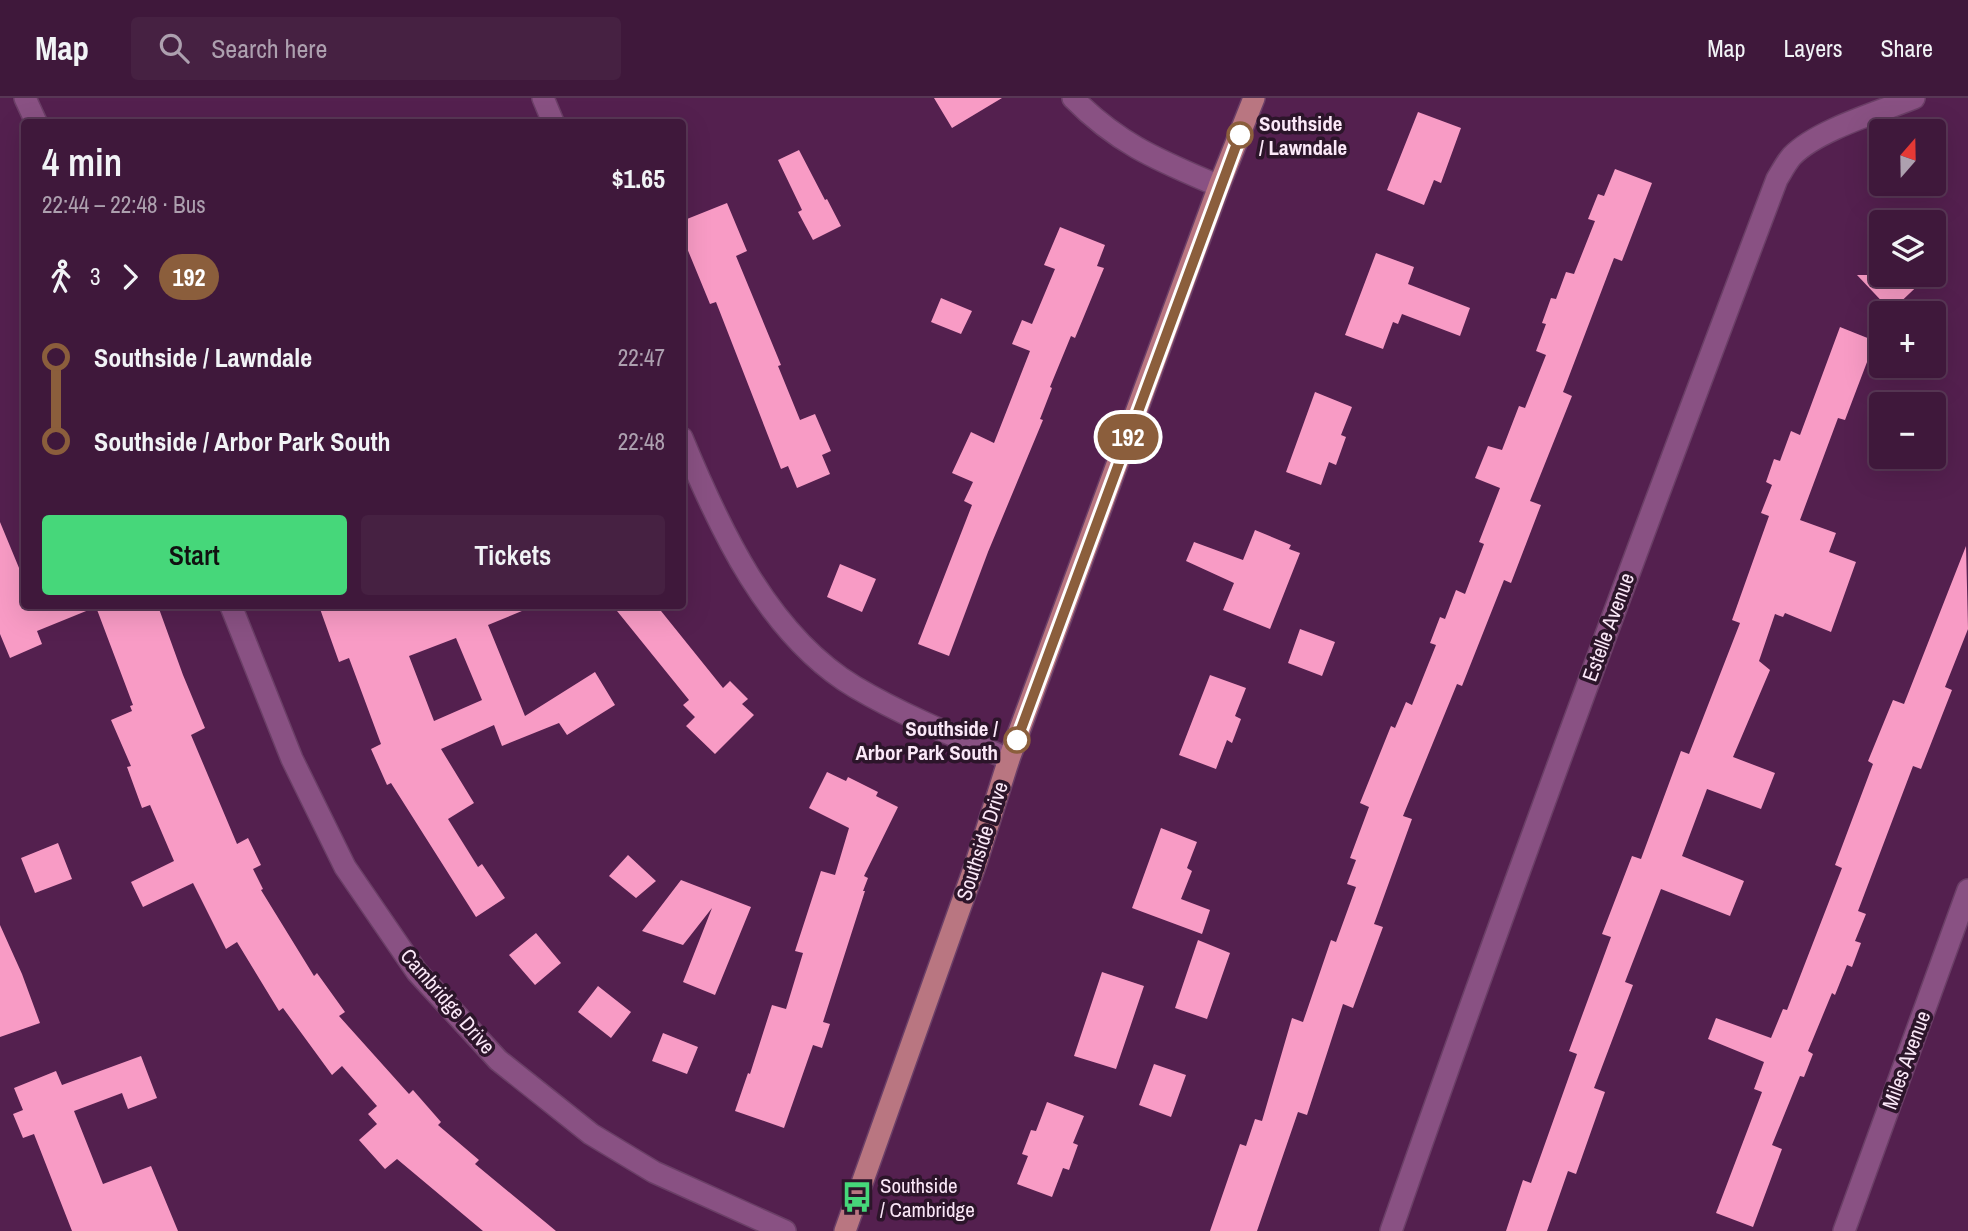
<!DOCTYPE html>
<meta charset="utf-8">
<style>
body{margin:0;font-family:"Archivo Narrow",sans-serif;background:#462142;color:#f1f3f6;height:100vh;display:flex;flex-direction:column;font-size:26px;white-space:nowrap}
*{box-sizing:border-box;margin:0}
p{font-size:23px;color:#ada0af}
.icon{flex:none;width:38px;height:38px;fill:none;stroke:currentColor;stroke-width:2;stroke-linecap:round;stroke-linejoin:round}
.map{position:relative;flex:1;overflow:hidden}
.drawer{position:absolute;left:21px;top:21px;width:665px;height:490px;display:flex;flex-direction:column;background:#3f183b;border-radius:7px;box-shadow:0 7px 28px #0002,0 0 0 2px #583755}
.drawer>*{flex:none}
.badge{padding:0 14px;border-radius:23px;font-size:24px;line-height:46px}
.needle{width:46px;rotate:20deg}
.buttons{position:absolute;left:1869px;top:21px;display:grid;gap:14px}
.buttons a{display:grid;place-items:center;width:77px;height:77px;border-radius:7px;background:#3f183b;box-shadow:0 7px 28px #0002,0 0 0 2px #583755;font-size:35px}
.map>.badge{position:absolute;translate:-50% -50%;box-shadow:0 0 0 4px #fff}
.legs{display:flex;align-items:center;gap:10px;height:77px;padding:0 21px;font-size:23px}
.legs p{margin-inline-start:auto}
.overview{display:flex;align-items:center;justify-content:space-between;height:119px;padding:0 21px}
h1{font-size:38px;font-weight:600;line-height:52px}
.button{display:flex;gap:14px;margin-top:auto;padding:14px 21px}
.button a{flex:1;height:80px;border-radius:7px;background:#46d77a;color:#111;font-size:28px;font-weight:600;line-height:80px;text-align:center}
.button a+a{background:#462142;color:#f1f3f6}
ul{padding:0 21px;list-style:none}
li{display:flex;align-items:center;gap:24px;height:84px;font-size:26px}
li i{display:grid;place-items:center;width:10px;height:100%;margin:0 9px;background:currentColor}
li i::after{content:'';width:18px;height:18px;margin:-9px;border:5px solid;border-radius:50%;background:#3f183b}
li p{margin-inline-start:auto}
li:first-child i{background:linear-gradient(#0000 50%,currentColor 0)}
li:last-child i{background:linear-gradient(currentColor 50%,#0000 0)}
header{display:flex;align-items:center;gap:42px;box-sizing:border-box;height:98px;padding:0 35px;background:#3f183b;border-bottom:2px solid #583755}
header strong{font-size:33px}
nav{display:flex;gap:38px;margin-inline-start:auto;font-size:24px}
.search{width:490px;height:63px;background:#462142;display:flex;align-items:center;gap:18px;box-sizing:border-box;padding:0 24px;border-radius:7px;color:#ada0af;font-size:26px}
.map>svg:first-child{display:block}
</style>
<header>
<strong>Map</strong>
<div class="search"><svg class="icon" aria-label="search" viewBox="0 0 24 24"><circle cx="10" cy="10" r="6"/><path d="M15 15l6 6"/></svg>Search here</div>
<nav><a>Map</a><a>Layers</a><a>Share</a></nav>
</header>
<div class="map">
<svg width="1968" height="1133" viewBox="0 0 1968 1133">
<rect width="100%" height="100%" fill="#54204f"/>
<path fill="#f89bc5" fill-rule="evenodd" d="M 934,0 L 1002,0 L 952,30 Z
M 1418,14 L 1461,30 L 1441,85 L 1434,82 L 1424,107 L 1387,92 Z
M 799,52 L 825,102 L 827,101 L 841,128 L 813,142 L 798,114 L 802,112 L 778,62 Z
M 1615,71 L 1652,85 L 1622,163 L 1614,160 L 1563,294 L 1572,298 L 1530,403 L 1541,407 L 1511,485 L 1504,482 L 1462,588 L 1457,586 L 1403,718 L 1412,721 L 1374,826 L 1383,829 L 1353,910 L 1343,906 L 1307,1017 L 1298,1014 L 1257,1133 L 1210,1133 L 1240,1046 L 1246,1048 L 1255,1021 L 1262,1023 L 1292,920 L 1303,924 L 1331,842 L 1336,844 L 1356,789 L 1347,786 L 1356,762 L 1350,760 L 1369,709 L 1360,705 L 1391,628 L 1395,630 L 1406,604 L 1412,607 L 1436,547 L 1430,545 L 1440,519 L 1445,521 L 1456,492 L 1465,496 L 1484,446 L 1479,444 L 1500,390 L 1475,380 L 1488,348 L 1502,352 L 1519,308 L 1525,310 L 1546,257 L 1536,253 L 1546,226 L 1542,225 L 1551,200 L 1556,201 L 1566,174 L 1574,176 L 1595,123 L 1588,121 L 1598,96 L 1604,98 Z
M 727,105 L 747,153 L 736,158 L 781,267 L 778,268 L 800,322 L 815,316 L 831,353 L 822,357 L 830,376 L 797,390 L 788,368 L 781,371 L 716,204 L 710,206 L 682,138 L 682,123 Z
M 1060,129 L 1105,147 L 1097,168 L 1104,170 L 1075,240 L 1071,238 L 1050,289 L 1052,290 L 1040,321 L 1043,322 L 988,454 L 949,558 L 918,546 L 972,407 L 964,403 L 973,384 L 952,375 L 971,334 L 994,345 L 1030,253 L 1012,246 L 1022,222 L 1032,226 L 1055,171 L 1044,167 Z
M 1376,155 L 1414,169 L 1408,186 L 1470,210 L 1460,238 L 1402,216 L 1398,226 L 1393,224 L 1383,251 L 1345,237 Z
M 1857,177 L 1929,177 L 1891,213 Z
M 941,200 L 972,213 L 961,236 L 931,224 Z
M 1840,229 L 1875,243 L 1845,322 L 1838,320 L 1800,422 L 1836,435 L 1829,454 L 1856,464 L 1831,534 L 1785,515 L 1783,519 L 1775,516 L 1759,563 L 1770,572 L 1733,659 L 1775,675 L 1761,711 L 1707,691 L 1682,758 L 1744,783 L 1730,818 L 1661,791 L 1625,884 L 1633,887 L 1594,990 L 1605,994 L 1576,1076 L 1568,1073 L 1547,1133 L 1506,1133 L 1523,1082 L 1531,1085 L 1577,956 L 1569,953 L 1611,839 L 1602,836 L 1632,758 L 1641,761 L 1681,653 L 1689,656 L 1740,525 L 1732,522 L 1769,418 L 1761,415 L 1772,387 L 1766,384 L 1774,361 L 1780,363 L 1791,333 L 1800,337 Z
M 1315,294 L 1352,309 L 1341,337 L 1346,339 L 1336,367 L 1329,364 L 1321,387 L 1286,374 Z
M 0,424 L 24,482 L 24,508 L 158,508 L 183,577 L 205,630 L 191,637 L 237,746 L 248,740 L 261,767 L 253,771 L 263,791 L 261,792 L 314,878 L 317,875 L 345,914 L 339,918 L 409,996 L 413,992 L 441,1024 L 438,1027 L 479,1062 L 475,1066 L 556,1133 L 483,1133 L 397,1061 L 385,1071 L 359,1042 L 377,1026 L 368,1016 L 377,1008 L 342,968 L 332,977 L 283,910 L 279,913 L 237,844 L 226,851 L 193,785 L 143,809 L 131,784 L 174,763 L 150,707 L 142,710 L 127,669 L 131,668 L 111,622 L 132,613 L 130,608 L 133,607 L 96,509 L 37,533 L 42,546 L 10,560 L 0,536 Z
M 1255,432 L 1291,447 L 1289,451 L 1300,455 L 1270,531 L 1223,512 L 1234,485 L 1186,463 L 1194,444 L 1243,462 Z
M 1966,448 L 1968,531 L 1945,589 L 1952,592 L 1921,671 L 1913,668 L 1858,813 L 1866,816 L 1855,843 L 1861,845 L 1852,869 L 1847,867 L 1835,897 L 1832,895 L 1808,953 L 1813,956 L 1804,979 L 1800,978 L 1772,1047 L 1782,1051 L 1753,1129 L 1716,1115 L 1762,994 L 1754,991 L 1764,964 L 1708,941 L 1716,920 L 1771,940 L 1783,911 L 1787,912 L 1842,770 L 1835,767 L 1873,666 L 1868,663 L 1893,602 L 1904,606 Z
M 840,466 L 876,481 L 862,514 L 827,499 Z
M 319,508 L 534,508 L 488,527 L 525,618 L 595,574 L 615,607 L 567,637 L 559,625 L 502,648 L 494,627 L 441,651 L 474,705 L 448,721 L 478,769 L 482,766 L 505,800 L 476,819 L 391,685 L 387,687 L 371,651 L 381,646 L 349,560 L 339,564 ZM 456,540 L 482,602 L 434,623 L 409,558 Z
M 613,508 L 657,508 L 723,590 L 730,583 L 748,601 L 742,606 L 754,617 L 715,656 L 686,628 L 695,619 L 683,607 L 689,602 Z
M 1300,531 L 1335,544 L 1322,578 L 1288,565 Z
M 1210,577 L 1246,590 L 1235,618 L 1241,621 L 1232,645 L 1227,642 L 1216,671 L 1179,657 Z
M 827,674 L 846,683 L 848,679 L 878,694 L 876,698 L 898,709 L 864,778 L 868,780 L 863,793 L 865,793 L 823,924 L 830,926 L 822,950 L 813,947 L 784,1030 L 735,1013 L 748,975 L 750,976 L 772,907 L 786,911 L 803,855 L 795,853 L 821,773 L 835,777 L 849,730 L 809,710 Z
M 1161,730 L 1197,744 L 1187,770 L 1192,773 L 1181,801 L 1210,812 L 1202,836 L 1132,810 Z
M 58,745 L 72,781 L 35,795 L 21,760 Z
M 628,757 L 656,783 L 636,800 L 609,778 Z
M 681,782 L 751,809 L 715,897 L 683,884 L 712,810 L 683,847 L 642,833 Z
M 0,827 L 22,876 L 40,925 L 0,939 Z
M 536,835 L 561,865 L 535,887 L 509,857 Z
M 1198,842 L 1230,855 L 1207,921 L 1175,910 Z
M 1102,874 L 1144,888 L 1116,971 L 1074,958 Z
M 598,888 L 631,914 L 611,940 L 578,914 Z
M 663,935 L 698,949 L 687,976 L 652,963 Z
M 141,958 L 157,1000 L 128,1011 L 122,995 L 74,1013 L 103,1086 L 151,1068 L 178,1133 L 72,1133 L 34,1036 L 23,1040 L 13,1016 L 23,1012 L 14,990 L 56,973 L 62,987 Z
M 1154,966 L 1186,977 L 1171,1019 L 1139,1007 Z
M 1047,1004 L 1084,1018 L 1073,1045 L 1078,1047 L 1069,1072 L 1063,1070 L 1052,1099 L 1017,1086 L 1028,1058 L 1022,1056 L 1031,1032 L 1036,1033 Z"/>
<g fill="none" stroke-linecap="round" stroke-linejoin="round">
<defs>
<path id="minor" d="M 25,0 L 36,24
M 543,0 L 553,24
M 1073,0 C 1119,47 1161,63 1219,88
M 682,340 C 719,430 768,537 855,589 C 904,618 957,639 1009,661
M 231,508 L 292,661 L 345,769 L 417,874 L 498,962 L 591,1036 L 654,1074 L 785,1133
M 1391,1133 C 1514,780 1645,430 1777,81 C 1782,73 1786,65 1792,58 C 1817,32 1879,14 1914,0
M 1844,1133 L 1968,792"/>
<path id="major" d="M 845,1133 L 976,765 L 1009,661 L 1219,88 L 1254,0"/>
</defs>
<use href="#minor" stroke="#6b3f67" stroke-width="24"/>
<use href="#major" stroke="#6b3f67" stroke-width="24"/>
<use href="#minor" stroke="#895183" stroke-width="21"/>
<use href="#major" stroke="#b97681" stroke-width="21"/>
</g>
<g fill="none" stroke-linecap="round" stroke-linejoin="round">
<defs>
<path id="line-1" d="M 1017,642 L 1240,37"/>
</defs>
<use href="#line-1" stroke="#fff" stroke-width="16"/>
<use href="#line-1" stroke="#8b5e3c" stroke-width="10"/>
</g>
<defs>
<symbol id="bus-bare" viewBox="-9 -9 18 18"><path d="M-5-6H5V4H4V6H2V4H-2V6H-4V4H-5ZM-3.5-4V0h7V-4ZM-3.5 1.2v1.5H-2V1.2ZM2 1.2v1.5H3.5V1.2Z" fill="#46d77a" stroke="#2c152a" stroke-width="2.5" paint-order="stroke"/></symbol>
</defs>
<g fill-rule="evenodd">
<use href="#bus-bare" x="835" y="1077" width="44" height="44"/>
</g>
<g fill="#fff" stroke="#8b5e3c" stroke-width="3.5">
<circle cx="1240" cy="37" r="12"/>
<circle cx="1017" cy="642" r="12"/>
</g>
<g text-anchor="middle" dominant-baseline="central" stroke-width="7" stroke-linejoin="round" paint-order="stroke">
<g font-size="21" font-weight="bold" fill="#fbe8f8" stroke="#2c152a" text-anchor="start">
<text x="1259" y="25">Southside<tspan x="1259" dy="24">/ Lawndale</tspan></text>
<text x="998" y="630" text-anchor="end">Southside /<tspan x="998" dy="24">Arbor Park South</tspan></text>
</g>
<g font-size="21" fill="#fbe8f8" stroke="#2c152a">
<text transform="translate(1608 529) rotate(-70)">Estelle Avenue</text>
<text transform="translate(982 743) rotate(-72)">Southside Drive</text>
<text transform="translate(448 903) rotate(49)">Cambridge Drive</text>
<text transform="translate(1906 962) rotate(-70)">Miles Avenue</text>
</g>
<g font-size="21" fill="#fbe8f8" stroke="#2c152a" text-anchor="start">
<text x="880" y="1087">Southside<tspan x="880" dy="24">/ Cambridge</tspan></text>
</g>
</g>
</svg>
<div class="buttons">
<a><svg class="needle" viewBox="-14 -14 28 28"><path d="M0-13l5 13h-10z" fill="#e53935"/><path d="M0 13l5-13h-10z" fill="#ada0af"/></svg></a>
<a><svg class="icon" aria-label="layers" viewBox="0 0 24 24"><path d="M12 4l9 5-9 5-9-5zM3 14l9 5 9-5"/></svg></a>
<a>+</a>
<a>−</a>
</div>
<b class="badge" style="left:1128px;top:339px;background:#8b5e3c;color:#fff">192</b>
<section class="drawer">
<div class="overview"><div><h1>4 min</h1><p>22:44 – 22:48 · Bus</p></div><b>$1.65</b></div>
<div class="legs"><svg class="icon" aria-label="walk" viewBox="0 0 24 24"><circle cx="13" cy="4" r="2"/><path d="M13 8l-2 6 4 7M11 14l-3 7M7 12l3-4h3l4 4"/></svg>3<svg class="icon" aria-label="forward" viewBox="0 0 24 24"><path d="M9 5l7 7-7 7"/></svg><b class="badge" style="background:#8b5e3c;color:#fff">192</b></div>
<ul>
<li><i style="color:#8b5e3c"></i><b>Southside / Lawndale</b><p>22:47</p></li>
<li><i style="color:#8b5e3c"></i><b>Southside / Arbor Park South</b><p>22:48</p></li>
</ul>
<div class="button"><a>Start</a><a>Tickets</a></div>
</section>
</div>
